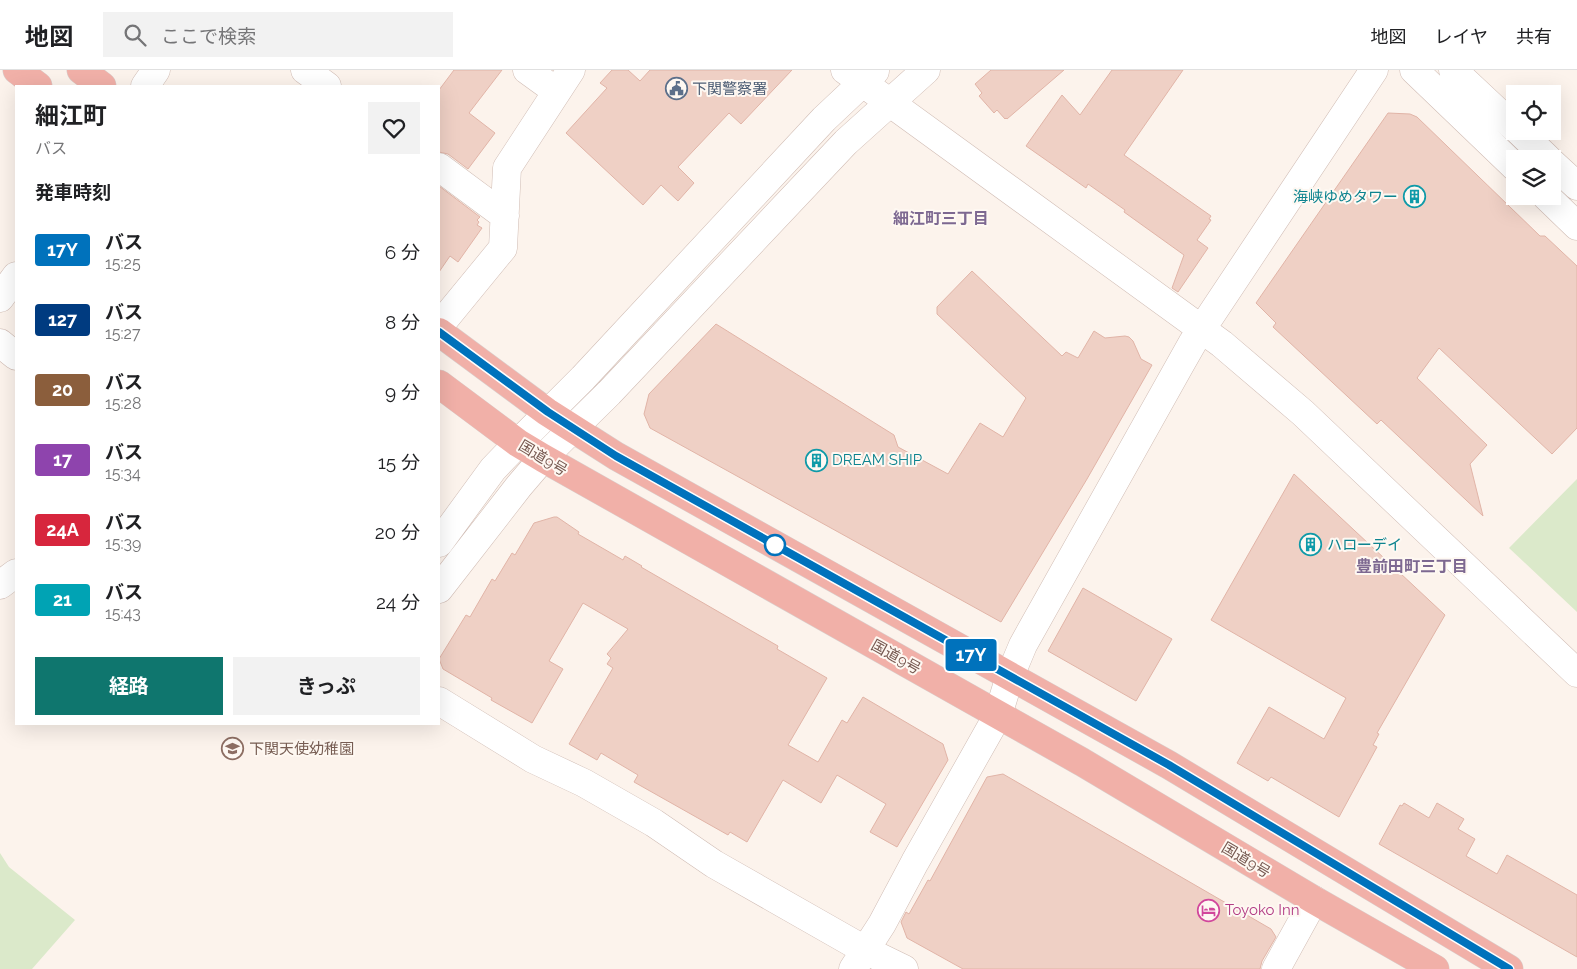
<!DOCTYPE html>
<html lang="ja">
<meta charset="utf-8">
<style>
body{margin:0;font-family:Raleway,"Noto Sans JP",sans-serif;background:#f2f2f2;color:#202124;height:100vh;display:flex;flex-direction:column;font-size:19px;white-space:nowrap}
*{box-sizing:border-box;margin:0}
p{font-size:16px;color:#757577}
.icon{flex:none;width:28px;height:28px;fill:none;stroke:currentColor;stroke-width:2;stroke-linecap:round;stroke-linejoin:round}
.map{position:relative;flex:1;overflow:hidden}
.details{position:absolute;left:15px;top:15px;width:425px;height:640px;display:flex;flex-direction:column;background:#fff;border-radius:0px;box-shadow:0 5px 20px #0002}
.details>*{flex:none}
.badge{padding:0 10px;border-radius:4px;font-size:18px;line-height:32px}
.tools{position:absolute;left:1506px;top:15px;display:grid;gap:10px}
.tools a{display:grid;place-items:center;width:55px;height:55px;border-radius:0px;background:#fff;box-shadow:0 5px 20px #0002;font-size:25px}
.map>.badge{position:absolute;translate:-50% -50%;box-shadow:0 0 0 2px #fff}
h2{padding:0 20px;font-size:19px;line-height:45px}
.round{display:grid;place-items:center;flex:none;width:52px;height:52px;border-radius:0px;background:#f2f2f2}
.overview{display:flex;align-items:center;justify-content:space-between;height:85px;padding:0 20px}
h1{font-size:24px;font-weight:700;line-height:38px}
.button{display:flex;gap:10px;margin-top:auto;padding:10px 20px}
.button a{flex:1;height:58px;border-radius:0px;background:#0f766e;color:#fff;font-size:20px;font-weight:700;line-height:58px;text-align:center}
.button a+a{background:#f2f2f2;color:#202124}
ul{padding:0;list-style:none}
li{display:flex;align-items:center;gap:15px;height:70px;padding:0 20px}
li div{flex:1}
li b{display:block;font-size:19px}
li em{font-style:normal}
li .badge{min-width:55px;font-weight:700;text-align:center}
header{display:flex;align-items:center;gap:30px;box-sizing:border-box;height:70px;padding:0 25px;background:#fff;border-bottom:1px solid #e0e0e0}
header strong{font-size:24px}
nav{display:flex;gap:28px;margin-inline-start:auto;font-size:18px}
.search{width:350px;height:45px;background:#f2f2f2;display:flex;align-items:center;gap:12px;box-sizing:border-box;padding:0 18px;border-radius:0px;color:#757577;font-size:19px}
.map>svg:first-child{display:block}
</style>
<header>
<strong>地図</strong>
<div class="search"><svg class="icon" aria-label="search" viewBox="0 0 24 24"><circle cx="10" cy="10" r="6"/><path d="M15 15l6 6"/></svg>ここで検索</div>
<nav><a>地図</a><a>レイヤ</a><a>共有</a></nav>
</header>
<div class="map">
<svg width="1577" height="899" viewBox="0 0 1577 899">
<rect width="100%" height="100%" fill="#fcf3ec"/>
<path fill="#dbe9ca" d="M 1577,409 L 1577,542 L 1509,478 Z
M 0,783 L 9,797 L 75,850 L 32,899 L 0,899 Z"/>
<path fill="#efd0c5" stroke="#e1b4a7" d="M 454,0 L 502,0 L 469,43 L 495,63 L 468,99 L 448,84 L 439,82 L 439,20 Z
M 612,0 L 628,0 L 640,11 L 650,0 L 792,0 L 741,54 L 729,43 L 678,97 L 694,113 L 678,131 L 661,115 L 643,135 L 566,63 L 607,18 L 600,13 Z
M 991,0 L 1064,0 L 1007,49 L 1006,48 L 1005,49 L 997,40 L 994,43 L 979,26 L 982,23 L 975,14 Z
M 1112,0 L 1183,0 L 1124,85 L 1211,146 L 1209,149 L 1211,150 L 1197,170 L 1208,178 L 1178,222 L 1172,218 L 1184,185 L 1124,142 L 1125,140 L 1088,114 L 1086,118 L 1026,76 L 1062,25 L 1080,45 Z
M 1388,43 L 1410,44 L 1417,47 L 1540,166 L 1545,166 L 1577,196 L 1577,358 L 1552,384 L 1439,278 L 1417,308 L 1487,375 L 1470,394 L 1483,446 L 1381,350 L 1377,354 L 1273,257 L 1276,253 L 1256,233 Z
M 439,116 L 480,147 L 477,150 L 479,152 L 477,155 L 482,158 L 458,192 L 450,186 L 439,202 Z
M 972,201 L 1062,286 L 1066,282 L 1078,288 L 1094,261 L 1105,268 L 1125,266 L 1129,267 L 1133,271 L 1141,289 L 1152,295 L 1087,409 L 1001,552 L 650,358 L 644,344 L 649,324 L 716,254 L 894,365 L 898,377 L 948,404 L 980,353 L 1003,367 L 1026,328 L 937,244 L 937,237 Z
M 1294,404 L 1445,545 L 1377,663 L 1379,664 L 1373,675 L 1377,677 L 1339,747 L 1271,707 L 1268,711 L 1237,693 L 1269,637 L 1324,669 L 1346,628 L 1211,550 Z
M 554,447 L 557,447 L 579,462 L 578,464 L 623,490 L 625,486 L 642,496 L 641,497 L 750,560 L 778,576 L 777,579 L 827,608 L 788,675 L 818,692 L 842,650 L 847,653 L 863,627 L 943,674 L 948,690 L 897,777 L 870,762 L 886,734 L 837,705 L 821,733 L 783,710 L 747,772 L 730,762 L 728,765 L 634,712 L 638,705 L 601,683 L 597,690 L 569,674 L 613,598 L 607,594 L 611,588 L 607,584 L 628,559 L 583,533 L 549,591 L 563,599 L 532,653 L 491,630 L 492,628 L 443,599 L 439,589 L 466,545 L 470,547 L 492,509 L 495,511 L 512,483 L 515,485 L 534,453 Z
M 1083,518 L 1172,569 L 1136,631 L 1048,581 Z
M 1003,704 L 1271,859 L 1276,867 L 1262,891 L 1260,899 L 963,899 L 907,868 L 901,852 L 906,842 L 909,844 L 928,810 L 930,811 L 987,707 Z
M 1404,733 L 1429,748 L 1437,733 L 1464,749 L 1458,759 L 1475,769 L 1466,786 L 1497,804 L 1507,785 L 1577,825 L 1577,887 L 1379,774 L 1400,735 L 1402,736 Z"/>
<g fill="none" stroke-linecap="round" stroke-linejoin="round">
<defs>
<path id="minor" d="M 305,0 L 327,16
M 527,0 L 556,21
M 845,0 L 1222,274 L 1303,343 L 1577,603
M 1414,0 L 1515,97
M 1453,0 L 1515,58
M 145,16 L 156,0
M 1519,61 L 1548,89
M 1552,93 L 1577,116
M 439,97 L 505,146
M 1546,126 L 1577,156
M 0,228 L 16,206
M 439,256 L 503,178 L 507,98 L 571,0
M 0,273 L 16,286
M 439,473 L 493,399 L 518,373 L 583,308 L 824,49 L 875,1
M 0,515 L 16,503
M 439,519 L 519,416 L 543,388 L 609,323 L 846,72 L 926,0
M 439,631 L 533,689 L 584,713 L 654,753 L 714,794 L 865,880 L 904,899
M 853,899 L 882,854 L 915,792 L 998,645 L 1010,606 L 1023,575 L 1180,295 L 1193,272 L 1374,0
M 1276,899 L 1314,830"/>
<path id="highway" d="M 17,0 L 38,16
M 81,0 L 102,16
M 439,262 L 547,342 L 616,386 L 1169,695 L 1509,899
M 439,314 L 518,373 L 543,388 L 1082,692 L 1314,830 L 1435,899"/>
</defs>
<use href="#minor" stroke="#d0bcb4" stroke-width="29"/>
<use href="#highway" stroke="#d9d0ce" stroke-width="29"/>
<use href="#minor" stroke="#fff" stroke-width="28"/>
<use href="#highway" stroke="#f1b0a8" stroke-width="28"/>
</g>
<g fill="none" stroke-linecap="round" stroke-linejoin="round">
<defs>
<path id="line" d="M 439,262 L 548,342 L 616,386 L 1169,695 L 1509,899"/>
</defs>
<use href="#line" stroke="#fff" stroke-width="11"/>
<use href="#line" stroke="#0072bc" stroke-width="8"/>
</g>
<defs>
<symbol id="civic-ring" viewBox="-11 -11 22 22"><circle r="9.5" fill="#fef8f2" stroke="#5c6f8a" stroke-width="1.5"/><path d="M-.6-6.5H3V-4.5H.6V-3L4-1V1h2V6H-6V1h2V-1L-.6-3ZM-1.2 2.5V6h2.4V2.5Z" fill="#5c6f8a"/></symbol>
<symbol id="building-ring" viewBox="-11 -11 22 22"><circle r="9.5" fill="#fef8f2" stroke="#0f9aa8" stroke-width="1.5"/><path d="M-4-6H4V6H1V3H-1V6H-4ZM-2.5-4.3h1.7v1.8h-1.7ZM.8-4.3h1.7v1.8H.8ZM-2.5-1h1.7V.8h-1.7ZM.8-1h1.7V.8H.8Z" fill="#0f9aa8"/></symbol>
<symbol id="school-ring" viewBox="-11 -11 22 22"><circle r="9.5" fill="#fef8f2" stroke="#8d6e63" stroke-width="1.5"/><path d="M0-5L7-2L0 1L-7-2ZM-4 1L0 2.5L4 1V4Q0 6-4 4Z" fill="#8d6e63"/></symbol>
<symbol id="hotel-ring" viewBox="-11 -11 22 22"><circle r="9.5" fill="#fef8f2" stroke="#d1479c" stroke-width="1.5"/><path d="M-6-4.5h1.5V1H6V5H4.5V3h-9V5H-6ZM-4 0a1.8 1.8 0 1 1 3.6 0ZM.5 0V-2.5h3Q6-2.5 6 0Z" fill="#d1479c"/></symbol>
</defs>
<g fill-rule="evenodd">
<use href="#civic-ring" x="664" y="6" width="25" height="25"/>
<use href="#building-ring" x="1402" y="114" width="25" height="25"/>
<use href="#building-ring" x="804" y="378" width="25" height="25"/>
<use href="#building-ring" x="1298" y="462" width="25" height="25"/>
<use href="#school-ring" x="220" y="666" width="25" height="25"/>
<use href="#hotel-ring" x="1196" y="828" width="25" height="25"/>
</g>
<circle fill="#fff" stroke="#0072bc" stroke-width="2.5" cx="775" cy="475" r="10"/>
<g text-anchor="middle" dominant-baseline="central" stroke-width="4" stroke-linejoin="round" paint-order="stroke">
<g font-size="15" fill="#4e5e75" stroke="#fef8f2" text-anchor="start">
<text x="692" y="19">下関警察署</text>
</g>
<g font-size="15" fill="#0d838f" stroke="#fef8f2" text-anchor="start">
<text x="1398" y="127" text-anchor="end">海峡ゆめタワー</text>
<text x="832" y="390">DREAM SHIP</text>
<text x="1327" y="475">ハローデイ</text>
</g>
<g font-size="15" fill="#765850" stroke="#fef8f2">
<text transform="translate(543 388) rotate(31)">国道9号</text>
<text transform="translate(896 587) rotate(29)">国道9号</text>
<text transform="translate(1246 790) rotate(31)">国道9号</text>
</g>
<g font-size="15" fill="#785e54" stroke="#fef8f2" text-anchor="start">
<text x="249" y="679">下関天使幼稚園</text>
</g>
<g font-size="15" fill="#b23c85" stroke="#fef8f2" text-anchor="start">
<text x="1225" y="840">Toyoko Inn</text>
</g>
<g font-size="16" font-weight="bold" fill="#7d6891" stroke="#fef8f2">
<text x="941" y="148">細江町三丁目</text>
<text x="1412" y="496">豊前田町三丁目</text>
</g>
</g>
</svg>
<div class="tools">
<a><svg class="icon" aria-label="locate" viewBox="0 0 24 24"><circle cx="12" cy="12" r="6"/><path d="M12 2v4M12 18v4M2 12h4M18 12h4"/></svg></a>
<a><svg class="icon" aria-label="layers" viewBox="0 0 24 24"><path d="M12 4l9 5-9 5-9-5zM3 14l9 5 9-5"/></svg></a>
</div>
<b class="badge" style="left:971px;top:585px;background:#0072bc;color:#fff">17Y</b>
<section class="details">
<div class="overview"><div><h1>細江町</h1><p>バス</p></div><a class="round"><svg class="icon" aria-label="heart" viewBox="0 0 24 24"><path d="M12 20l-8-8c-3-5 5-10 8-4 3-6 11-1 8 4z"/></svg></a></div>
<h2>発車時刻</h2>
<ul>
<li><span class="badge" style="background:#0072bc;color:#fff">17Y</span><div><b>バス</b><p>15:25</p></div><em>6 分</em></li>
<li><span class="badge" style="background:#003b80;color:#fff">127</span><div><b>バス</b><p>15:27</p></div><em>8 分</em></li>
<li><span class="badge" style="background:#8b5e3c;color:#fff">20</span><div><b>バス</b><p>15:28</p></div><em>9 分</em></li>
<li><span class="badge" style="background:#8e44ad;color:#fff">17</span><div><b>バス</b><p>15:34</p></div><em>15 分</em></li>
<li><span class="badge" style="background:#d7263d;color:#fff">24A</span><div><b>バス</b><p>15:39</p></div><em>20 分</em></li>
<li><span class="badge" style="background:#00a3b4;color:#fff">21</span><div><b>バス</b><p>15:43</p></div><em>24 分</em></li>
</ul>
<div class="button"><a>経路</a><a>きっぷ</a></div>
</section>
</div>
